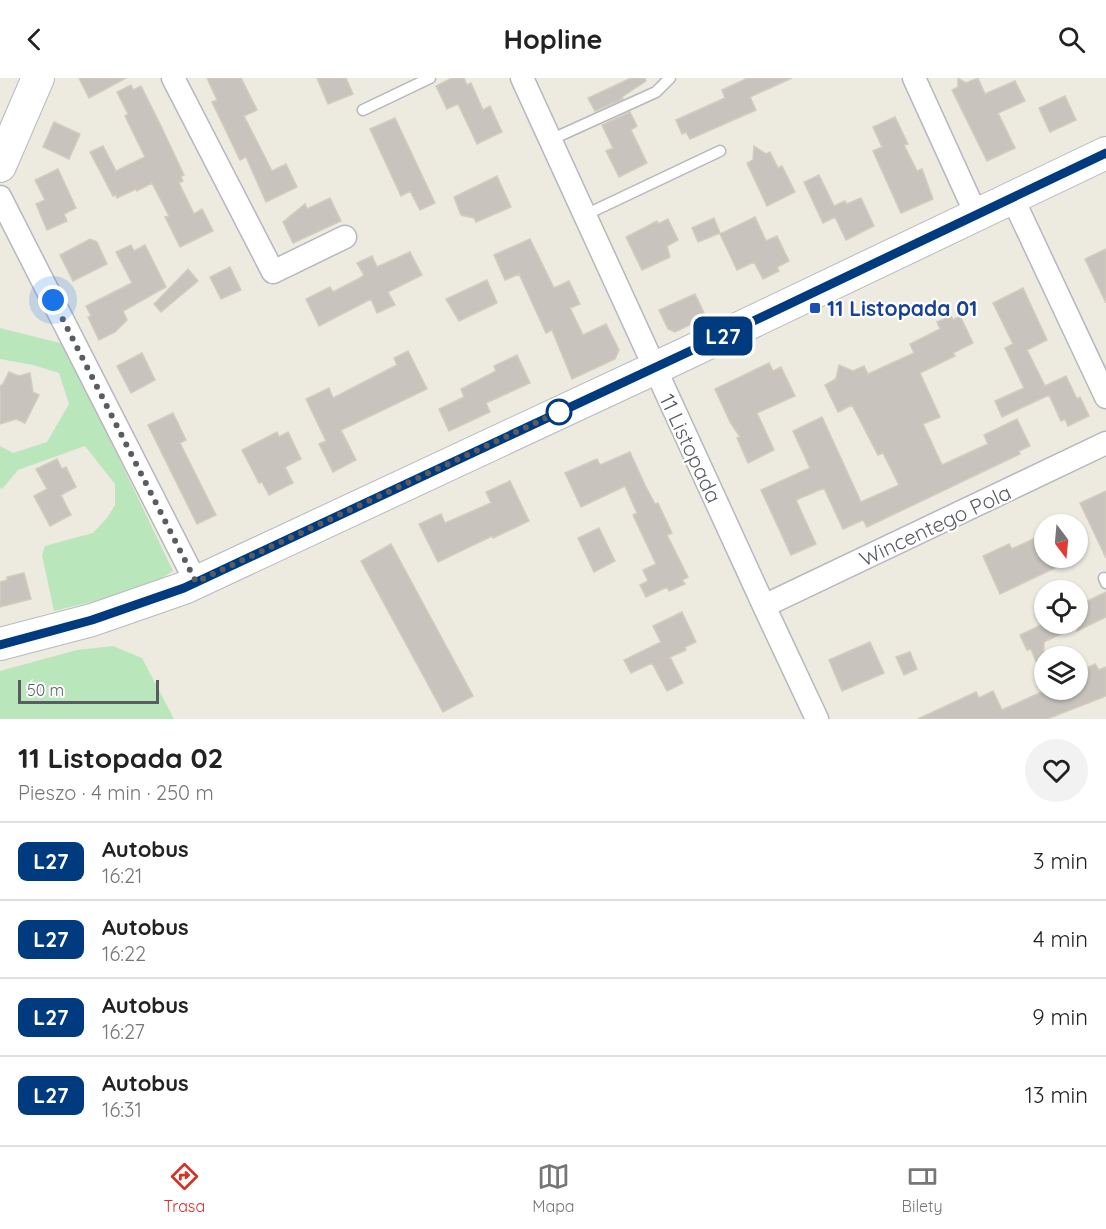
<!DOCTYPE html>
<html lang="pl">
<meta charset="utf-8">
<style>
body{margin:0;font-family:Quicksand,sans-serif;background:#f2f2f2;color:#222;height:100vh;display:flex;flex-direction:column;font-size:22px;white-space:nowrap}
*{box-sizing:border-box;margin:0}
p{font-size:20px;color:#767676}
.icon{flex:none;width:33px;height:33px;fill:none;stroke:currentColor;stroke-width:2;stroke-linecap:round;stroke-linejoin:round}
.map{position:relative;height:641px;overflow:hidden}
.drawer{display:flex;flex-direction:column;background:#fff;flex:1}
.drawer>*{flex:none}
.badge{padding:0 12px;border-radius:9px;font-size:21px;line-height:39px}
.needle{width:39px;rotate:164deg}
.controls{position:absolute;left:1034px;top:436px;display:grid;gap:12px}
.controls a{display:grid;place-items:center;width:54px;height:54px;border-radius:50%;background:#fff;box-shadow:0 2px 4px #0004;font-size:30px}
.scale{position:absolute;left:18px;bottom:15px;width:141px;box-sizing:border-box;padding-left:6px;border:3px solid #595d62;border-top:0;font-size:16px;line-height:21px;white-space:nowrap;color:#595d62;-webkit-text-stroke:4px #fff;paint-order:stroke}
.you{position:absolute;width:30px;height:30px;margin:-15px;border:4px solid #fff;border-radius:50%;background:#1a73e8;box-shadow:0 0 0 9px #1a73e833}
.map>.badge{position:absolute;translate:-50% -50%;box-shadow:0 0 0 3px #fff}
.round{display:grid;place-items:center;flex:none;width:63px;height:63px;border-radius:32px;background:#f2f2f2}
.head{display:flex;align-items:center;justify-content:space-between;height:102px;padding:0 18px}
h1{font-size:28px;font-weight:800;line-height:45px}
ul{padding:0;list-style:none}
li{display:flex;align-items:center;gap:18px;height:78px;padding:0 18px;border-top:2px solid #e0e0e0}
li div{flex:1}
li b{display:block;font-size:22px}
li em{font-style:normal}
li .badge{min-width:66px;font-weight:700;text-align:center}
header{display:flex;justify-content:space-between;align-items:center;height:78px;padding:0 18px;background:#fff;font-size:27px;font-weight:800}
.dock{display:flex;justify-content:space-around;align-items:center;height:84px;border-top:2px solid #e0e0e0;background:#fff;font-size:16px;color:#767676}
.dock a{display:grid;justify-items:center;gap:3px}
.dock .current{color:#d93025}
.map>svg:first-child{display:block}
</style>
<header><svg class="icon" aria-label="back" viewBox="0 0 24 24"><path d="M15 5l-7 7 7 7"/></svg>Hopline<svg class="icon" aria-label="search" viewBox="0 0 24 24"><circle cx="10" cy="10" r="6"/><path d="M15 15l6 6"/></svg></header>
<div class="map">
<svg width="1106" height="641" viewBox="0 0 1106 641">
<rect width="100%" height="100%" fill="#edeae0"/>
<path fill="#bae6bb" d="M 0,250 L 64,266 L 173,493 C 139,516 93,523 54,533 L 42,477 L 45,468 L 93,455 L 107,440 L 115,427 L 115,406 L 85,368 L 18,392 L 2,411 L 0,409 L 0,368 L 13,375 L 47,364 L 69,326 L 59,295 L 33,287 L 0,281 Z
M 113,568 L 142,580 L 174,641 L 0,641 L 0,593 L 77,572 Z"/>
<path fill="#c8c4bd" stroke="#d2ccbe" stroke-width="1.5" d="M 79,0 L 126,0 L 89,20 Z
M 207,0 L 241,0 L 257,32 L 244,38 L 272,93 L 286,86 L 297,109 L 266,124 L 246,79 L 240,82 L 212,24 L 217,22 Z
M 317,0 L 346,0 L 353,16 L 328,26 Z
M 452,0 L 464,0 L 467,7 L 471,5 L 483,32 L 490,28 L 502,54 L 477,66 L 458,26 L 447,31 L 436,8 Z
M 631,0 L 645,0 L 646,3 L 622,19 L 623,21 L 595,33 L 588,20 Z
M 748,0 L 792,0 L 750,19 L 756,32 L 690,61 L 686,54 L 682,56 L 676,42 L 725,20 L 722,12 Z
M 958,0 L 966,5 L 978,0 L 985,16 L 1015,3 L 1025,23 L 998,35 L 1015,70 L 987,83 L 952,12 L 958,9 Z
M 131,7 L 133,12 L 141,8 L 160,46 L 184,97 L 181,99 L 183,103 L 179,105 L 194,136 L 202,131 L 213,153 L 180,169 L 165,139 L 169,138 L 152,105 L 137,113 L 136,111 L 117,120 L 116,117 L 113,118 L 90,74 L 103,68 L 116,93 L 145,79 L 125,38 L 128,36 L 117,14 Z
M 1065,18 L 1076,42 L 1050,54 L 1039,30 Z
M 630,34 L 637,48 L 631,52 L 647,85 L 619,99 L 606,73 L 613,70 L 602,47 Z
M 895,39 L 908,66 L 904,67 L 917,93 L 922,91 L 933,121 L 901,135 L 873,73 L 882,69 L 873,49 Z
M 395,40 L 435,125 L 420,132 L 410,113 L 401,118 L 370,51 Z
M 54,44 L 80,56 L 69,81 L 43,69 Z
M 754,68 L 766,76 L 770,74 L 778,90 L 782,88 L 795,114 L 767,128 L 747,85 L 753,82 Z
M 58,91 L 76,130 L 64,136 L 67,143 L 47,152 L 36,126 L 45,122 L 35,102 Z
M 819,97 L 834,128 L 845,123 L 847,126 L 861,120 L 874,148 L 846,162 L 835,139 L 823,145 L 804,104 Z
M 497,98 L 511,129 L 476,144 L 474,140 L 461,137 L 454,119 Z
M 330,120 L 341,143 L 293,165 L 283,144 L 305,126 L 307,131 Z
M 755,139 L 766,163 L 777,158 L 789,183 L 777,189 L 779,193 L 763,201 L 754,184 L 737,192 L 720,156 Z
M 714,140 L 720,155 L 698,164 L 692,150 Z
M 668,141 L 678,162 L 667,168 L 670,179 L 642,192 L 626,159 L 657,143 L 658,146 Z
M 90,161 L 97,164 L 107,186 L 73,203 L 60,177 Z
M 530,161 L 554,210 L 569,203 L 580,226 L 570,230 L 583,257 L 606,246 L 619,272 L 615,281 L 572,301 L 552,252 L 546,255 L 519,196 L 505,202 L 494,177 Z
M 131,167 L 134,173 L 145,167 L 166,209 L 123,233 L 127,242 L 115,254 L 99,262 L 88,239 L 91,238 L 86,228 L 132,205 L 116,174 Z
M 1106,171 L 1106,225 L 1085,181 Z
M 410,174 L 422,197 L 388,214 L 395,227 L 377,235 L 371,221 L 319,248 L 306,221 L 330,209 L 333,214 L 360,200 L 364,197 L 357,185 L 372,178 L 377,189 Z
M 230,189 L 241,212 L 221,221 L 210,199 Z
M 188,191 L 198,203 L 161,234 L 154,226 Z
M 487,202 L 497,225 L 459,243 L 446,221 Z
M 1023,210 L 1047,262 L 1027,272 L 1045,308 L 1066,298 L 1077,321 L 1080,319 L 1089,338 L 1068,348 L 1065,341 L 1061,343 L 1049,317 L 1002,339 L 995,323 L 1024,310 L 1005,270 L 1013,266 L 993,225 Z
M 695,216 L 706,239 L 675,254 L 668,251 L 659,232 Z
M 951,238 L 953,242 L 960,238 L 973,265 L 953,275 L 955,278 L 920,295 L 940,339 L 923,346 L 942,387 L 988,366 L 984,357 L 1017,341 L 1030,368 L 1019,373 L 1020,376 L 867,449 L 863,442 L 843,451 L 824,410 L 796,422 L 816,466 L 791,477 L 761,412 L 810,390 L 793,353 L 822,339 L 861,424 L 899,407 L 883,375 L 878,377 L 852,327 L 838,334 L 825,307 L 836,301 L 839,287 L 853,293 L 864,288 L 868,296 L 914,275 L 910,266 L 940,251 L 937,244 Z
M 408,273 L 427,311 L 341,352 L 356,382 L 333,394 L 319,366 L 326,363 L 306,321 L 329,310 L 333,320 L 397,287 L 394,280 Z
M 142,275 L 155,302 L 131,315 L 117,288 Z
M 517,277 L 530,305 L 486,325 L 490,334 L 449,353 L 439,331 L 464,319 L 461,311 L 496,293 L 494,288 Z
M 769,285 L 773,293 L 781,289 L 795,318 L 757,335 L 774,372 L 748,385 L 737,360 L 740,359 L 730,344 L 715,311 Z
M 9,294 L 19,298 L 30,295 L 33,314 L 39,317 L 25,345 L 16,341 L 0,346 L 0,308 L 3,306 Z
M 173,335 L 186,362 L 180,365 L 216,437 L 197,446 L 148,347 Z
M 277,354 L 279,359 L 288,354 L 301,381 L 285,389 L 293,405 L 269,417 L 262,404 L 259,405 L 242,372 Z
M 630,374 L 645,407 L 655,426 L 658,425 L 672,455 L 667,457 L 688,499 L 682,502 L 685,506 L 669,513 L 667,509 L 646,519 L 640,507 L 648,503 L 643,492 L 656,486 L 633,437 L 637,435 L 625,408 L 581,429 L 565,395 L 597,381 L 600,387 Z
M 57,381 L 62,391 L 66,389 L 76,409 L 61,417 L 71,437 L 50,448 L 34,418 L 47,411 L 36,391 Z
M 510,403 L 529,443 L 493,460 L 492,458 L 438,484 L 419,446 L 441,436 L 445,445 L 491,425 L 486,414 Z
M 1106,413 L 1106,480 L 1080,425 Z
M 599,450 L 615,483 L 594,494 L 578,460 Z
M 1044,456 L 1044,480 L 1076,480 L 1000,516 L 983,478 L 1009,466 L 1012,471 Z
M 391,466 L 473,618 L 443,634 L 361,483 Z
M 24,495 L 31,521 L 0,529 L 0,504 L 7,502 L 7,499 Z
M 1106,514 L 1106,539 L 1077,553 L 1077,548 L 1044,564 L 1043,602 L 1031,571 L 1027,572 L 1020,557 L 1043,546 L 1077,546 L 1077,528 Z
M 682,534 L 696,564 L 685,569 L 686,572 L 670,579 L 683,605 L 667,613 L 652,585 L 631,595 L 624,582 L 661,564 L 653,548 Z
M 870,564 L 884,595 L 842,613 L 829,582 Z
M 910,574 L 917,591 L 904,597 L 896,579 Z
M 1095,586 L 1099,592 L 1106,589 L 1106,618 L 1047,641 L 918,641 L 976,614 L 979,620 L 993,613 L 1002,632 L 1046,612 L 1077,612 L 1077,595 Z"/>
<g fill="none" stroke-linecap="round" stroke-linejoin="round">
<defs>
<path id="lane" d="M 363,32 L 430,0
M 550,62 L 656,14 L 670,0
M 585,137 L 720,73
M 1104,500 L 1106,505"/>
<path id="street" d="M 173,0 L 273,194 L 345,159
M 522,0 L 764,528 L 817,641
M 914,0 L 976,136
M 0,119 L 196,504
M 1012,119 L 1106,319
M 764,528 L 1106,365"/>
<path id="secondary" d="M 0,88 L 38,0
M 0,566 L 92,542 L 184,510 L 683,277 L 1106,75"/>
</defs>
<use href="#lane" stroke="#b6b8be" stroke-width="13"/>
<use href="#street" stroke="#b6b8be" stroke-width="25"/>
<use href="#secondary" stroke="#b6bac0" stroke-width="34"/>
<use href="#lane" stroke="#fff" stroke-width="10"/>
<use href="#street" stroke="#fff" stroke-width="22"/>
<use href="#secondary" stroke="#fff" stroke-width="32"/>
</g>
<g fill="none" stroke-linecap="round" stroke-linejoin="round">
<defs>
<path id="line" d="M 0,567 L 92,542 L 184,510 L 701,268 L 1106,75"/>
</defs>
<use href="#line" stroke="#fff" stroke-width="14"/>
<use href="#line" stroke="#003b80" stroke-width="9"/>
<path stroke="#595d62" stroke-width="6" stroke-dasharray="0 10.8" d="M 53,222 L 196,504 L 559,334"/>
</g>
<rect fill="#1a4fb4" stroke="#fff" stroke-width="2" x="809" y="224" width="12" height="12" rx="3"/>
<circle fill="#fff" stroke="#003b80" stroke-width="3" cx="559" cy="334" r="12"/>
<g text-anchor="middle" dominant-baseline="central" stroke-width="4.5" stroke-linejoin="round" paint-order="stroke">
<g font-size="21" font-weight="bold" fill="#164399" stroke="#fff" text-anchor="start">
<text x="827" y="230">11 Listopada 01</text>
</g>
<g font-size="21" fill="#595d62" stroke="#fff">
<text transform="translate(691 370) rotate(65)">11 Listopada</text>
<text transform="translate(935 447) rotate(-25)">Wincentego Pola</text>
</g>
</g>
</svg>
<div class="controls">
<a><svg class="needle" viewBox="-14 -14 28 28"><path d="M0-13l5 13h-10z" fill="#e53935"/><path d="M0 13l5-13h-10z" fill="#767676"/></svg></a>
<a><svg class="icon" aria-label="locate" viewBox="0 0 24 24"><circle cx="12" cy="12" r="6"/><path d="M12 2v4M12 18v4M2 12h4M18 12h4"/></svg></a>
<a><svg class="icon" aria-label="layers" viewBox="0 0 24 24"><path d="M12 4l9 5-9 5-9-5zM3 14l9 5 9-5"/></svg></a>
</div>
<div class="scale">50 m</div>
<div class="you" style="left:53px;top:222px"></div>
<b class="badge" style="left:723px;top:258px;background:#003b80;color:#fff">L27</b>
</div>
<section class="drawer">
<div class="head"><div><h1>11 Listopada 02</h1><p>Pieszo · 4 min · 250 m</p></div><a class="round"><svg class="icon" aria-label="heart" viewBox="0 0 24 24"><path d="M12 20l-8-8c-3-5 5-10 8-4 3-6 11-1 8 4z"/></svg></a></div>
<ul>
<li><span class="badge" style="background:#003b80;color:#fff">L27</span><div><b>Autobus</b><p>16:21</p></div><em>3 min</em></li>
<li><span class="badge" style="background:#003b80;color:#fff">L27</span><div><b>Autobus</b><p>16:22</p></div><em>4 min</em></li>
<li><span class="badge" style="background:#003b80;color:#fff">L27</span><div><b>Autobus</b><p>16:27</p></div><em>9 min</em></li>
<li><span class="badge" style="background:#003b80;color:#fff">L27</span><div><b>Autobus</b><p>16:31</p></div><em>13 min</em></li>
</ul>
</section>
<nav class="dock">
<a class="current"><svg class="icon" aria-label="directions" viewBox="0 0 24 24"><path d="M12 3l9 9-9 9-9-9zM9 14v-3h6M13 9l2 2-2 2"/></svg>Trasa</a>
<a><svg class="icon" aria-label="map" viewBox="0 0 24 24"><path d="M3 6l6-2 6 2 6-2v14l-6 2-6-2-6 2zM9 4v14M15 6v14"/></svg>Mapa</a>
<a><svg class="icon" aria-label="tickets" viewBox="0 0 24 24"><path d="M3 7h18v10H3zM15 7v10"/></svg>Bilety</a>
</nav>
